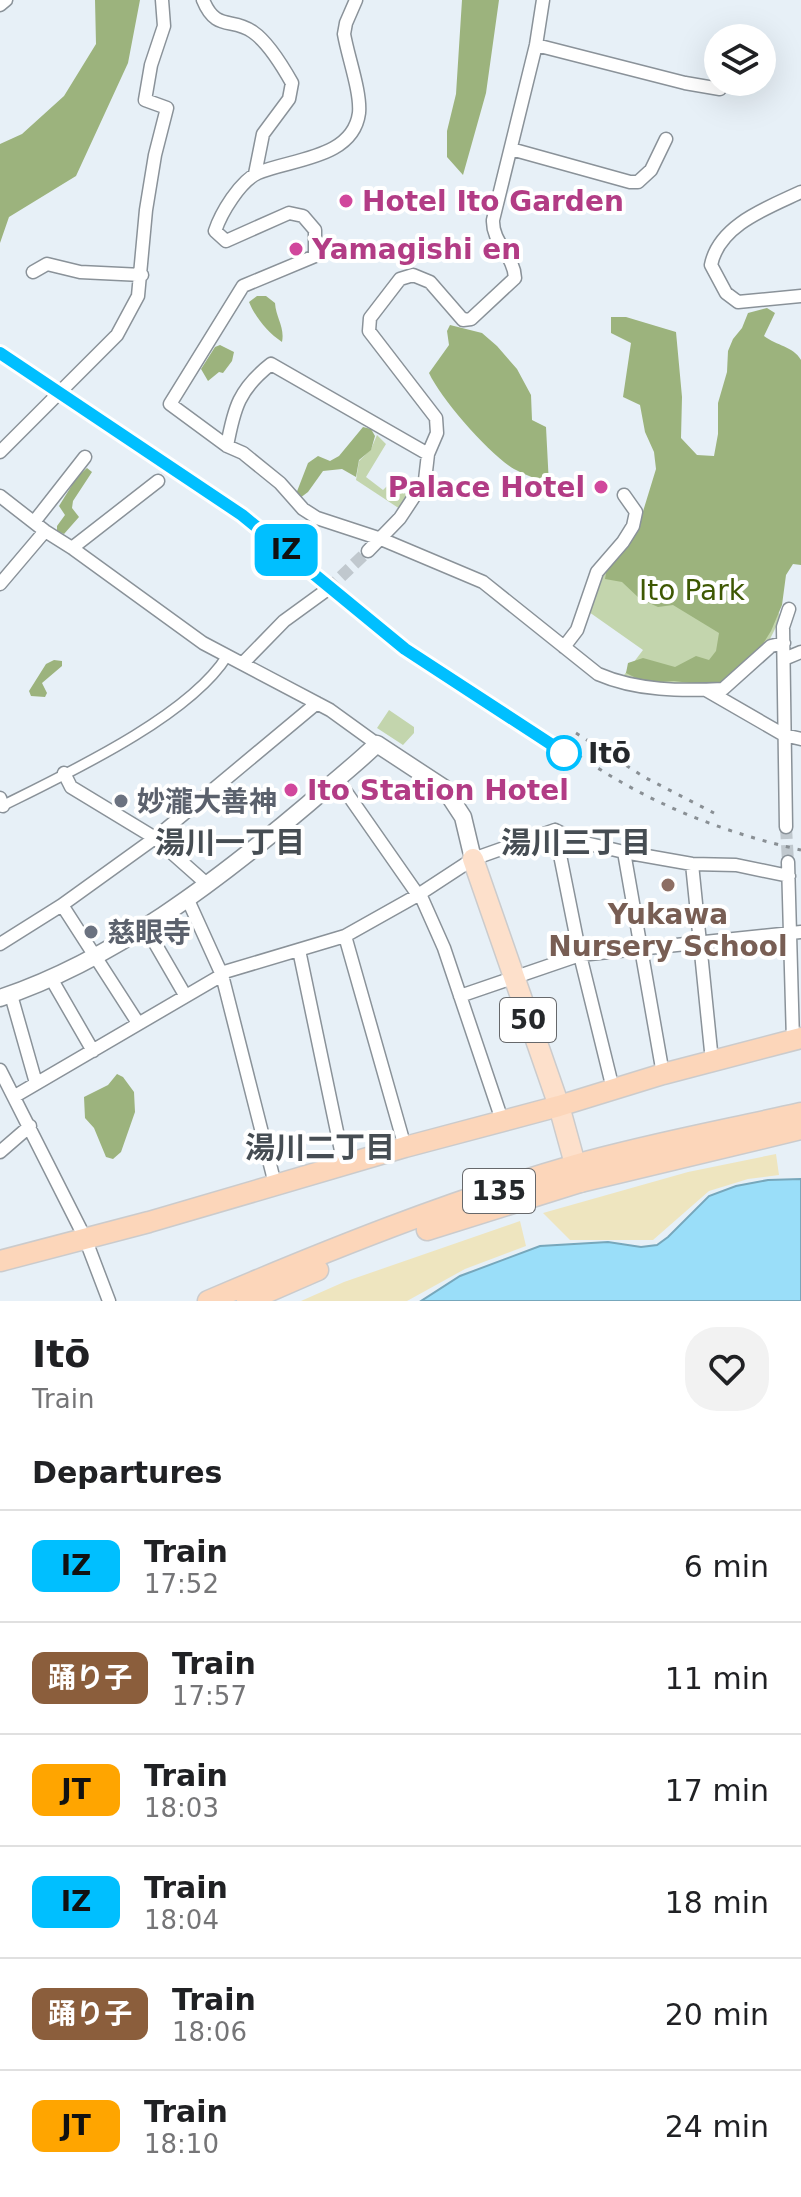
<!DOCTYPE html>
<meta charset="utf-8">
<style>
body{margin:0;font-family:"DejaVu Sans","Noto Sans JP",sans-serif;background:#f2f2f2;color:#202124;height:100vh;display:flex;flex-direction:column;font-size:30px;white-space:nowrap}
*{box-sizing:border-box;margin:0}
p{font-size:26px;color:#757577}
.icon{flex:none;width:44px;height:44px;fill:none;stroke:currentColor;stroke-width:2;stroke-linecap:round;stroke-linejoin:round}
.map{position:relative;height:1301px;overflow:hidden}
.details{display:flex;flex-direction:column;background:#fff;flex:1}
.details>*{flex:none}
.badge{padding:0 16px;border-radius:12px;font-size:28px;line-height:52px}
.controls{position:absolute;left:704px;top:24px;display:grid;gap:16px}
.controls a{display:grid;place-items:center;width:72px;height:72px;border-radius:50%;background:#fff;box-shadow:0 8px 32px #0002;font-size:40px}
.map>.badge{position:absolute;translate:-50% -50%;box-shadow:0 0 0 4px #fff}
h2{padding:0 32px;font-size:30px;line-height:72px}
.round{display:grid;place-items:center;flex:none;width:84px;height:84px;border-radius:32px;background:#f2f2f2}
.summary{display:flex;align-items:center;justify-content:space-between;height:136px;padding:0 32px}
h1{font-size:38px;font-weight:700;line-height:60px}
ul{padding:0;list-style:none}
li{display:flex;align-items:center;gap:24px;height:112px;padding:0 32px;border-top:2px solid #e0e0e0}
li div{flex:1}
li b{display:block;font-size:30px}
li em{font-style:normal}
li .badge{min-width:88px;font-weight:700;text-align:center}
.map>svg:first-child{display:block}
</style>
<div class="map">
<svg width="801" height="1301" viewBox="0 0 801 1301">
<rect width="100%" height="100%" fill="#e7f0f7"/>
<path fill="#c3d5ad" d="M 377,435 L 386,444 L 366,477 L 383,490 L 390,483 L 404,494 L 421,474 L 419,484 L 400,509 L 356,480 L 359,461 L 371,449 Z
M 637,531 L 773,604 L 781,617 L 768,643 L 723,685 L 693,686 L 636,682 L 621,679 L 643,650 L 589,612 L 600,572 Z
M 389,710 L 414,727 L 414,733 L 403,745 L 377,728 Z"/>
<path fill="#9cb37d" d="M 95,0 L 140,0 L 128,63 L 76,176 L 9,217 L 0,243 L 0,144 L 22,134 L 64,96 L 96,44 Z
M 462,0 L 499,0 L 486,93 L 463,175 L 447,157 L 447,131 L 456,94 Z
M 257,296 L 266,296 L 275,303 C 276,318 285,327 282,342 C 268,333 255,317 249,302 Z
M 767,308 L 775,313 L 764,336 C 777,346 793,346 801,360 L 801,565 L 793,564 L 786,575 L 782,605 L 771,631 L 761,647 L 720,683 L 706,685 L 674,681 L 646,683 L 626,673 L 628,663 L 643,658 L 675,667 L 696,656 L 709,660 L 716,651 L 719,633 L 673,605 L 658,607 L 640,599 L 622,582 L 605,579 L 607,567 L 633,532 L 641,518 L 656,469 L 654,452 L 645,432 L 640,405 L 623,397 L 631,343 L 611,333 L 611,317 L 626,317 L 676,332 L 682,397 L 681,438 L 697,455 L 714,456 L 718,434 L 718,403 L 727,372 L 728,351 L 733,339 L 742,328 L 748,313 Z
M 450,325 L 482,333 L 497,346 L 517,369 L 531,395 L 532,420 L 546,427 L 549,485 C 538,479 525,475 514,469 C 489,454 441,399 429,373 L 449,345 L 447,331 Z
M 220,345 L 234,352 L 232,361 L 223,373 L 219,372 L 208,381 L 201,369 L 215,347 Z
M 363,427 L 371,429 L 375,436 L 371,450 L 359,460 L 356,477 L 342,469 L 323,471 L 308,492 L 300,498 L 296,494 L 308,463 L 318,456 L 330,461 L 339,456 Z
M 87,468 L 92,472 L 73,501 L 72,508 L 79,517 L 64,534 L 57,531 L 57,526 L 65,515 L 59,506 L 77,477 Z
M 54,660 L 62,661 L 62,666 L 42,683 L 47,693 L 45,697 L 31,696 L 29,691 L 46,664 Z
M 117,1074 L 123,1077 L 134,1092 L 135,1112 L 121,1152 L 113,1159 L 106,1157 L 94,1128 L 85,1118 L 84,1097 L 108,1085 Z"/>
<path fill="#eee5bf" d="M 776,1154 L 779,1175 L 748,1179 L 709,1191 L 653,1240 L 570,1240 L 543,1213 L 688,1172 Z
M 520,1221 L 526,1246 L 465,1269 L 407,1301 L 301,1301 L 344,1282 Z"/>
<path fill="#9adef9" stroke="#77a7bb" stroke-width="2" d="M 801,1179 L 801,1301 L 421,1301 L 460,1276 L 540,1246 L 608,1242 L 641,1247 L 657,1245 L 668,1237 L 709,1196 L 736,1186 L 768,1180 Z"/>
<g fill="none" stroke-linecap="round" stroke-linejoin="round">
<path stroke="#c0c8ce" stroke-width="12" stroke-dasharray="12 6" stroke-linecap="butt" d="M 328,589 L 368,551
M 786,827 L 788,862"/>
<defs>
<path id="pedestrian" d="M 0,807 C 66,774 189,717 227,656"/>
<path id="minor" d="M 203,0 C 216,32 232,17 253,32 C 269,43 283,67 292,83 L 289,99 L 263,134 L 255,174
M 356,0 L 346,23 L 344,34 C 348,57 361,92 359,113 C 353,159 290,159 258,173 C 240,181 221,213 215,231 L 226,241 L 289,213 L 303,216 L 315,230 L 315,256 L 243,286 L 170,404 L 227,446 L 243,453 L 280,483 L 303,509 L 317,518 L 381,539 L 483,582 L 598,674 C 637,691 682,691 723,689 L 771,646 L 784,643
M 0,5 L 6,0
M 536,45 L 685,83 L 720,89
M 511,149 L 630,182 L 638,182 L 651,170 L 666,139
M 801,192 C 767,208 719,225 711,265 L 726,293 L 738,302 L 801,296
M 33,272 L 47,264 L 80,272 L 142,275
M 227,446 C 234,408 239,389 271,364 L 428,454
M 0,452 L 117,335 L 138,296 L 146,210 L 155,155 L 167,108 L 145,100 L 151,65 L 164,26 L 162,0
M 0,496 L 45,531 L 72,548 L 203,643 L 330,710 L 377,744
M 34,522 L 85,457
M 72,548 L 158,481
M 368,551 L 400,518 L 425,480 L 428,454 L 437,433 L 436,418 L 369,331 L 370,318 L 400,279 L 413,275 L 430,282 L 463,320 L 471,319 L 515,278 C 514,255 492,243 493,220 L 536,45 L 543,0
M 0,584 L 45,531
M 564,647 L 577,630 L 597,572 L 623,542 L 633,526 L 636,512 L 624,495
M 784,659 L 801,652
M 244,662 L 284,621 L 328,589
M 706,690 L 784,735 L 801,739
M 64,773 L 71,787 L 155,838 L 208,885
M 337,779 L 418,895
M 0,798 L 3,806
M 786,827 L 783,627 L 789,609
M 555,830 L 580,955 L 613,1089
M 624,852 L 663,1074
M 788,862 L 793,1041
M 692,864 L 712,1061
M 420,894 L 444,948 L 502,1120
M 188,900 L 222,975 L 275,1184
M 62,905 L 138,1023
M 145,926 L 185,995
M 345,936 L 405,1147
M 0,944 L 62,905 L 155,838 L 317,703
M 299,950 L 344,1165
M 221,973 L 345,936 L 418,895 L 473,859 L 555,830 L 577,841 L 624,852 L 692,864 L 736,865 L 789,876
M 52,980 L 93,1051
M 11,995 L 36,1083
M 460,996 L 580,955 L 801,932
M 0,1070 L 85,1238 L 109,1301
M 15,1096 L 222,975
M 0,1152 L 30,1126"/>
<path id="tertiary" d="M 0,998 C 114,960 217,881 308,804 C 331,784 355,765 377,744 L 444,788 L 463,817 L 473,859"/>
<path id="primary" d="M 473,859 L 559,1106 L 580,1182"/>
<path id="trunk" d="M 427,1230 L 580,1182 L 801,1129
M 0,1261 L 149,1222 L 405,1147 L 559,1106 L 663,1074 L 801,1038
M 208,1301 C 328,1250 450,1201 575,1165 C 649,1144 726,1130 801,1113
M 247,1301 L 318,1270"/>
</defs>
<use href="#pedestrian" stroke="#8a9299" stroke-width="12"/>
<use href="#minor" stroke="#8a9299" stroke-width="15"/>
<use href="#tertiary" stroke="#8a9299" stroke-width="19"/>
<use href="#primary" stroke="#cbcbcc" stroke-width="23"/>
<use href="#trunk" stroke="#cbcbcc" stroke-width="23"/>
<use href="#pedestrian" stroke="#fff" stroke-width="9"/>
<use href="#minor" stroke="#fff" stroke-width="12"/>
<use href="#tertiary" stroke="#fff" stroke-width="16"/>
<use href="#primary" stroke="#fde0cb" stroke-width="20"/>
<use href="#trunk" stroke="#fcd6ba" stroke-width="20"/>
<path stroke="#898f94" stroke-width="3" stroke-dasharray="4 8" stroke-linecap="butt" d="M 0,353 L 242,515 L 405,649 L 566,754
M 576,733 L 644,777 L 714,813
M 568,749 C 586,760 603,772 621,782 C 677,814 738,836 801,850"/>
</g>
<g fill="none" stroke-linecap="round" stroke-linejoin="round">
<defs>
<path id="line" d="M 0,353 L 242,515 L 405,649 L 566,754"/>
</defs>
<use href="#line" stroke="#fff" stroke-width="18"/>
<use href="#line" stroke="#00bfff" stroke-width="12"/>
</g>
<g fill="#d1479c" stroke="#fff" stroke-width="3">
<circle cx="346" cy="201" r="8"/>
<circle cx="296" cy="249" r="8"/>
<circle cx="601" cy="487" r="8"/>
<circle cx="291" cy="790" r="8"/>
</g>
<circle fill="#fff" stroke="#00bfff" stroke-width="4" cx="564" cy="753" r="16"/>
<g fill="#6b7280" stroke="#fff" stroke-width="3">
<circle cx="121" cy="801" r="8"/>
<circle cx="91" cy="932" r="8"/>
</g>
<circle fill="#8d6e63" stroke="#fff" stroke-width="3" cx="668" cy="885" r="8"/>
<g text-anchor="middle" dominant-baseline="central" stroke-width="8" stroke-linejoin="round" paint-order="stroke">
<g fill="#fff" stroke="#66686b" stroke-width="2">
<rect x="500" y="998" width="56" height="44" rx="6"/>
<rect x="463" y="1169" width="72" height="44" rx="6"/>
</g>
<g font-size="26" font-weight="bold" fill="#25282b">
<text x="528" y="1020">50</text>
<text x="499" y="1191">135</text>
</g>
<g font-size="28" font-weight="bold" fill="#b23c85" stroke="#fff" text-anchor="start">
<text x="362" y="201">Hotel Ito Garden</text>
<text x="312" y="249">Yamagishi en</text>
<text x="585" y="487" text-anchor="end">Palace Hotel</text>
<text x="307" y="790">Ito Station Hotel</text>
</g>
<g font-size="28" fill="#3e5803" stroke="#fff">
<text x="692" y="590">Ito Park</text>
</g>
<g font-size="28" font-weight="bold" fill="#25282b" stroke="#fff" text-anchor="start">
<text x="588" y="753">Itō</text>
</g>
<g font-size="28" font-weight="bold" fill="#5b616d" stroke="#fff" text-anchor="start">
<text x="137" y="801">妙瀧大善神</text>
<text x="107" y="932">慈眼寺</text>
</g>
<g font-size="28" font-weight="bold" fill="#785e54" stroke="#fff">
<text x="668" y="914">Yukawa<tspan x="668" dy="32">Nursery School</tspan></text>
</g>
<g font-size="30" font-weight="bold" fill="#464d53" stroke="#fff">
<text x="230" y="842">湯川一丁目</text>
<text x="576" y="842">湯川三丁目</text>
<text x="320" y="1147">湯川二丁目</text>
</g>
</g>
</svg>
<div class="controls">
<a><svg class="icon" aria-label="layers" viewBox="0 0 24 24"><path d="M12 4l9 5-9 5-9-5zM3 14l9 5 9-5"/></svg></a>
</div>
<b class="badge" style="left:286px;top:550px;background:#00bfff;color:#111">IZ</b>
</div>
<section class="details">
<div class="summary"><div><h1>Itō</h1><p>Train</p></div><a class="round"><svg class="icon" aria-label="heart" viewBox="0 0 24 24"><path d="M12 20l-8-8c-3-5 5-10 8-4 3-6 11-1 8 4z"/></svg></a></div>
<h2>Departures</h2>
<ul>
<li><span class="badge" style="background:#00bfff;color:#111">IZ</span><div><b>Train</b><p>17:52</p></div><em>6 min</em></li>
<li><span class="badge" style="background:#8b5e3c;color:#fff">踊り子</span><div><b>Train</b><p>17:57</p></div><em>11 min</em></li>
<li><span class="badge" style="background:#ffa500;color:#111">JT</span><div><b>Train</b><p>18:03</p></div><em>17 min</em></li>
<li><span class="badge" style="background:#00bfff;color:#111">IZ</span><div><b>Train</b><p>18:04</p></div><em>18 min</em></li>
<li><span class="badge" style="background:#8b5e3c;color:#fff">踊り子</span><div><b>Train</b><p>18:06</p></div><em>20 min</em></li>
<li><span class="badge" style="background:#ffa500;color:#111">JT</span><div><b>Train</b><p>18:10</p></div><em>24 min</em></li>
</ul>
</section>
